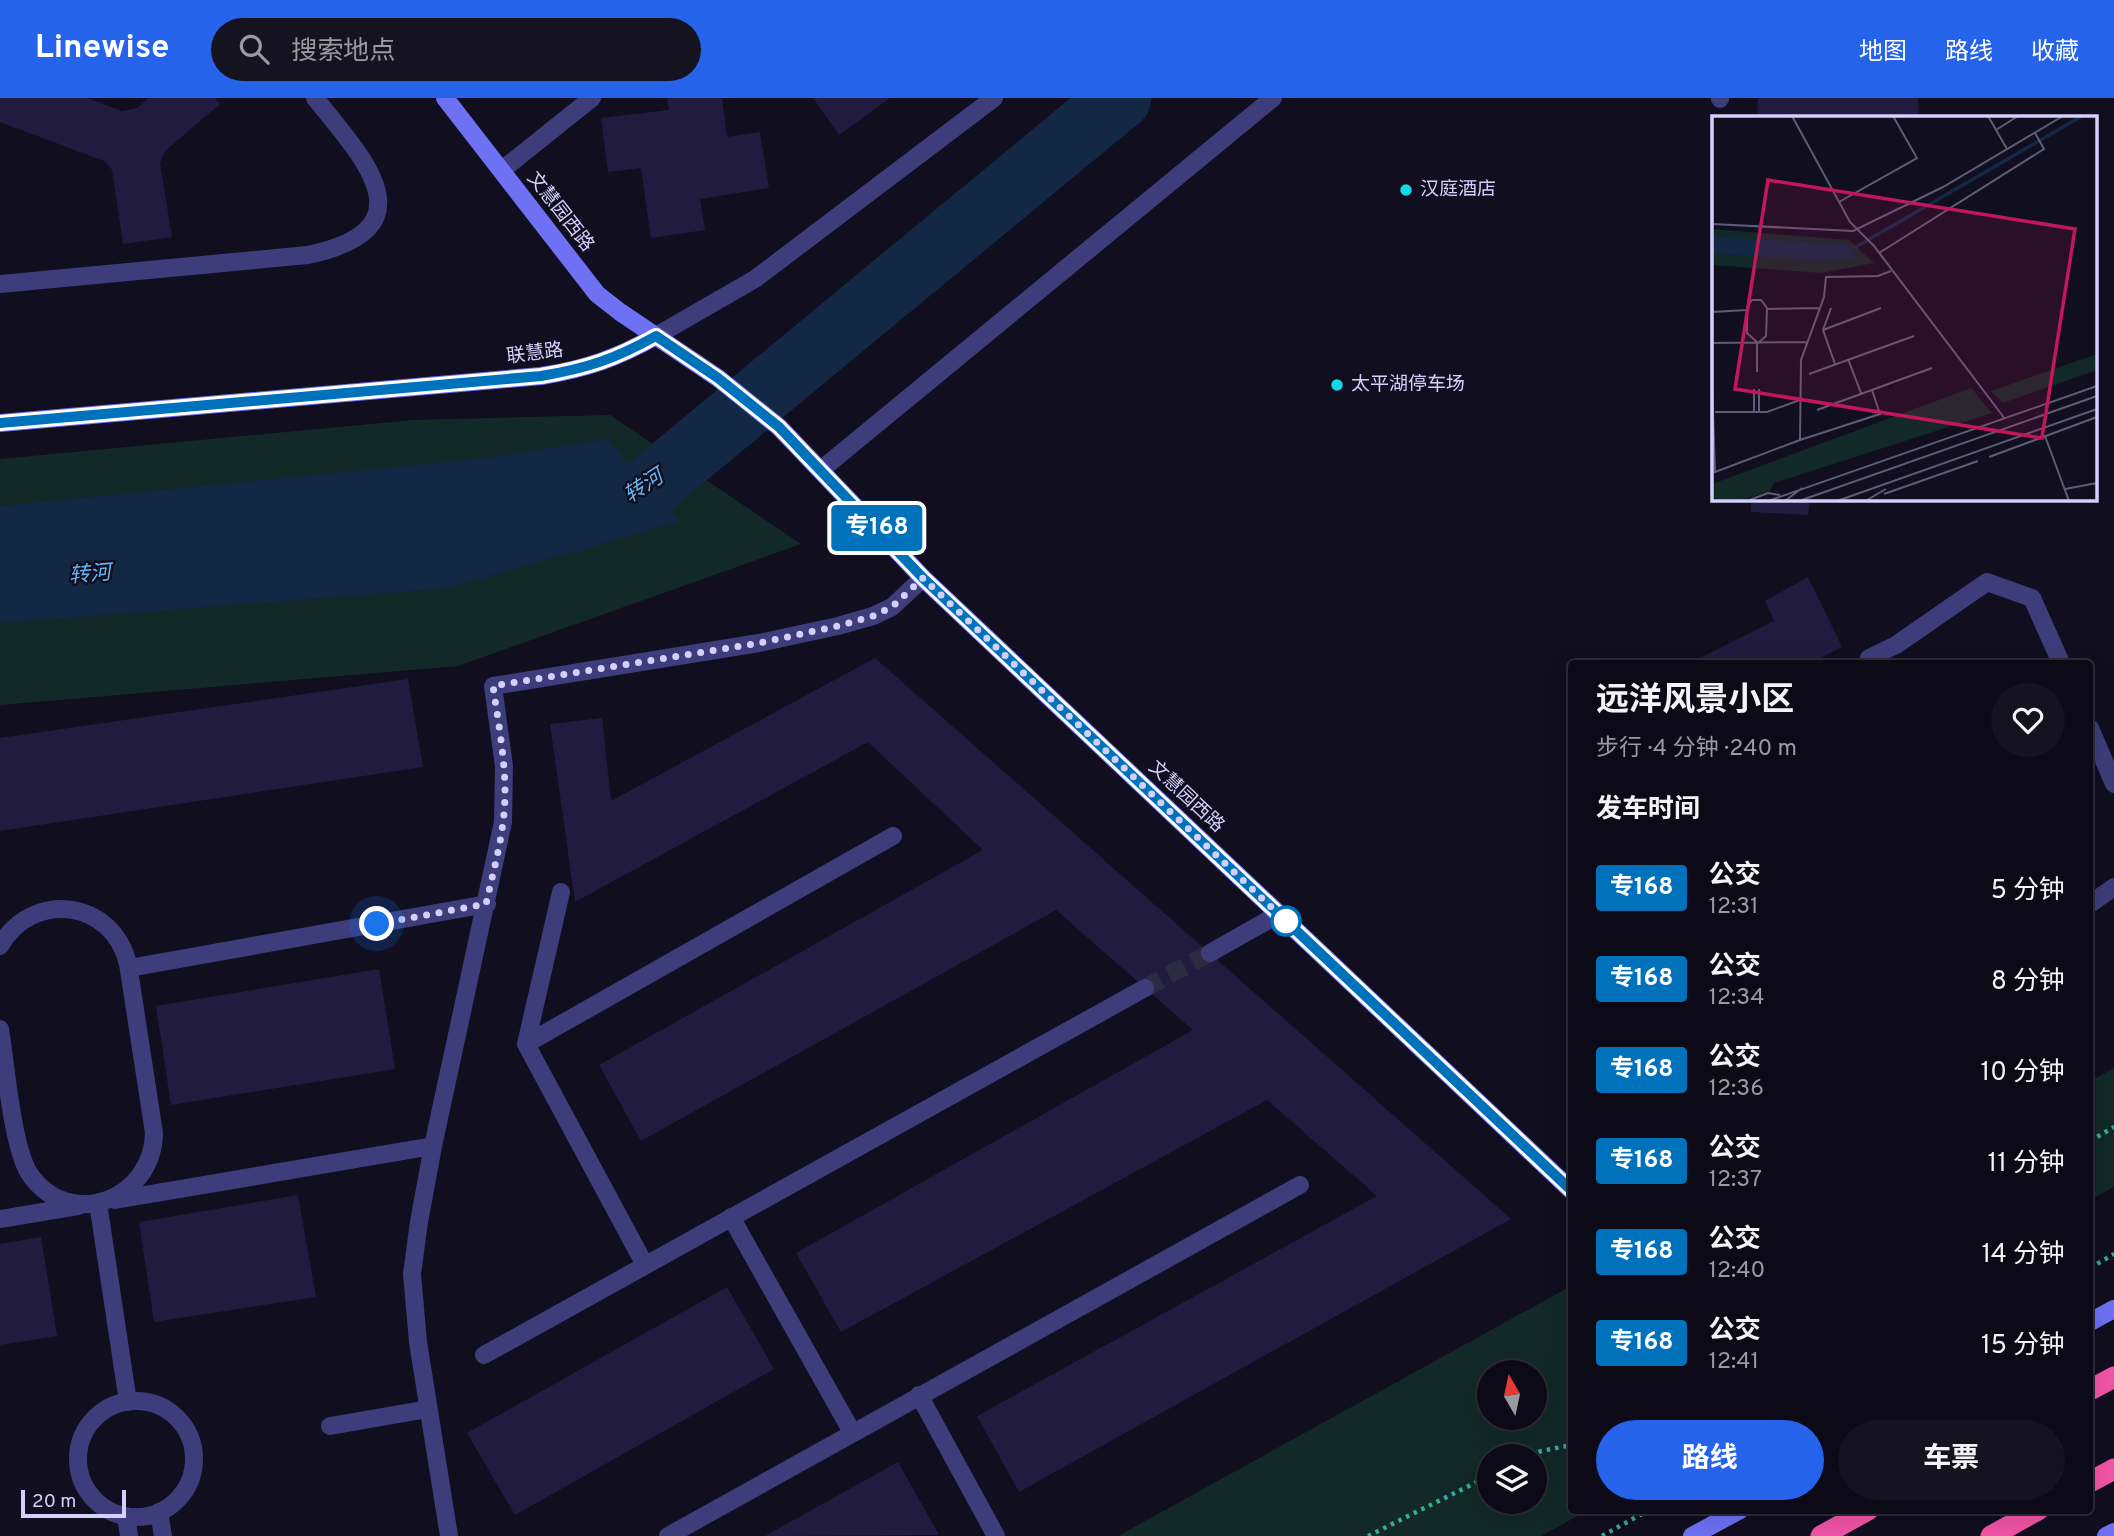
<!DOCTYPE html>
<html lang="zh">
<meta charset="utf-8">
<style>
body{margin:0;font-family:Overpass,"Noto Sans SC",sans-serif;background:#151320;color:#f1f3f6;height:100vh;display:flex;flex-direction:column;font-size:26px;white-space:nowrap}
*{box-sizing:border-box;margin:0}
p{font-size:23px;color:#9a9aa1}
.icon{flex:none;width:38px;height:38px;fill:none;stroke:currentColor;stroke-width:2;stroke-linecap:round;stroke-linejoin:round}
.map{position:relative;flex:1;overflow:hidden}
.drawer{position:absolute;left:1568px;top:562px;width:525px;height:854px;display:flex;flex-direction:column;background:#0c0a17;border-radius:7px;box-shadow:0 7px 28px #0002,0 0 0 2px #2c2b36}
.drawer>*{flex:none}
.badge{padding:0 14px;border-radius:5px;font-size:24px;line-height:46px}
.needle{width:46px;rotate:351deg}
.fabs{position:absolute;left:1477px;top:1262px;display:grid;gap:14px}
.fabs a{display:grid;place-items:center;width:70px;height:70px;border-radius:50%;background:#0c0a17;box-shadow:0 7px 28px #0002,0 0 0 2px #2c2b36;font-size:35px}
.scale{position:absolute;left:21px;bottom:18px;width:105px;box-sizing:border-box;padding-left:7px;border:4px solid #d3d0fb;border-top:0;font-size:19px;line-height:24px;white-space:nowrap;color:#d3d0fb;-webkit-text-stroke:5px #100e1f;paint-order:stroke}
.you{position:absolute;width:35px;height:35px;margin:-18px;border:5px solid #fff;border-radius:50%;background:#1a73e8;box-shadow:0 0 0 10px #1a73e833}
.map>.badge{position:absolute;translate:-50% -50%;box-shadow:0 0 0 4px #fff}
h2{padding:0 28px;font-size:26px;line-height:63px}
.round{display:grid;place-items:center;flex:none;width:74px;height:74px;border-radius:37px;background:#151320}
.headline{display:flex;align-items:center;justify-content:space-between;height:119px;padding:0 28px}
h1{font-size:33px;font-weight:700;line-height:52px}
.button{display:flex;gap:14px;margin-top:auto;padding:14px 28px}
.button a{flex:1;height:80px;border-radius:42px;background:#2563eb;color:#fff;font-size:28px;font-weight:700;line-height:80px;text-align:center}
.button a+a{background:#151320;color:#f1f3f6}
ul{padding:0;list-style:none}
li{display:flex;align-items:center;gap:21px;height:91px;padding:0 28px}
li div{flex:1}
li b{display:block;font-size:26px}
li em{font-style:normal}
li .badge{min-width:77px;font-weight:700;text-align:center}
header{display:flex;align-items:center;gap:42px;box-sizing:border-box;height:98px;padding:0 35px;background:#2563eb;color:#fff}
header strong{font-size:33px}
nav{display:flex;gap:38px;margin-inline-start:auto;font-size:24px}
.search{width:490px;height:63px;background:#151320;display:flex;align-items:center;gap:18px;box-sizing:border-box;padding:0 24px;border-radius:38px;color:#9a9aa1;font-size:26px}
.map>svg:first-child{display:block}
</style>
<header>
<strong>Linewise</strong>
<div class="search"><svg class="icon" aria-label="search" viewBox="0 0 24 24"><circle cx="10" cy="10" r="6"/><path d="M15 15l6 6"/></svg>搜索地点</div>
<nav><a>地图</a><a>路线</a><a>收藏</a></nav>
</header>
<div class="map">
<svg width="2114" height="1438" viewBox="0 0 2114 1438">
<rect width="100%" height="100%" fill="#100e1f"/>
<path fill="#122927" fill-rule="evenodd" d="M 610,317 L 801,446 L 458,568 L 0,607 L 0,361 L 413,322 Z
M 2114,970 L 2114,1089 L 2090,1102 L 2090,983 Z
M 1571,1188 L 1572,1412 L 1589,1412 L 1541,1438 L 1118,1438 ZM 1489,1274 L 1535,1274 L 1535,1320 L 1489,1320 ZM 1489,1358 L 1535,1358 L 1535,1404 L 1489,1404 Z"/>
<path fill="#122845" d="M 607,341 L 680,423 L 448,490 L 0,525 L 0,408 L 487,360 Z"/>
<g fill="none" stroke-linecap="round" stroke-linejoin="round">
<path stroke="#122845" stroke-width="63" d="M 572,423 L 637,399 L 1120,0"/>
</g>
<path fill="#211c3f" d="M 0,0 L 87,0 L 122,13 L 137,10 L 149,0 L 215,0 L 220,6 L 165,53 L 160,65 L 172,139 L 123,146 L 112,72 L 104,63 L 0,24 Z
M 667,0 L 722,0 L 727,39 L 760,34 L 769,90 L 700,101 L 705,132 L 651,140 L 641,70 L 608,74 L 601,20 L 669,12 Z
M 813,0 L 890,0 L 839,37 Z
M 1758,0 L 1918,0 L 1919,19 L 1757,19 Z
M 1751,401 L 1810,401 L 1808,417 L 1751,414 Z
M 1808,479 L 1842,549 L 1811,565 L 1689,565 L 1774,523 L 1765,503 Z
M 875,560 L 1511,1121 L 1019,1394 L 977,1318 L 1377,1098 L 1267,1002 L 841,1234 L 796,1155 L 1193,932 L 1056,812 L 641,1043 L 599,967 L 983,752 L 868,644 L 575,804 L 550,626 L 602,620 L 611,703 Z
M 408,581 L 423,669 L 0,733 L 0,640 Z
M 379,871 L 395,971 L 171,1007 L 156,908 Z
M 298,1097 L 316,1199 L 154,1224 L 139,1124 Z
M 41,1139 L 57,1238 L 0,1247 L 0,1146 Z
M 727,1189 L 774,1271 L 515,1417 L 467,1335 Z
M 898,1364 L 939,1437 L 765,1438 Z"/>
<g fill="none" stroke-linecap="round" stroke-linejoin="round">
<path stroke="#2d2b40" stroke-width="18" stroke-dasharray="18 9" stroke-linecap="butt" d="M 1145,890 L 1210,855"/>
<path stroke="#37a99d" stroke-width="4.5" stroke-dasharray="3.5 5" stroke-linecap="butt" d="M 2090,1043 L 2114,1029
M 2090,1170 L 2114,1156
M 1531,1358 L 1541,1353 L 1572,1347
M 1368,1438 L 1489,1378
M 1602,1438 L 1649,1412"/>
<path stroke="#3d3d7b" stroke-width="18" d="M 1720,1 L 1720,0
M 0,186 L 308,157 C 432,131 364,61 315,0
M 1868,565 L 1869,560 L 1896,547 L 1987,484 L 2032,500 L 2061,565
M 2090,630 L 2114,686
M 2090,806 L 2114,789
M 330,1328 L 428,1311"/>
<path stroke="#3d3d7b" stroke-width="18" d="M 502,72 L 592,0
M 656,238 L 755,181 L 994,0
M 822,371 L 1273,0
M 561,794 L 526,946 L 645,1167
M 0,848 C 33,791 113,802 128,866 L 154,1035 C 153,1101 71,1133 31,1078 C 12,1052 6,966 0,931
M 1210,855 L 1279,816
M 129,870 L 487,806
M 526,946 L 893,738
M 115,1102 L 433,1048
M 98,1105 L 128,1304
M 731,1119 L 852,1334
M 0,1121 L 78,1108
M 484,1257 L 1145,890
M 919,1297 L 996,1438
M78 1361a58 58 0 1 1 116 0a58 58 0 1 1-116 0Z
M 159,1414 L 163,1438
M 126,1418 L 129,1438
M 449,1438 L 418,1244 L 412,1176 L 419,1124 L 433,1048 L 503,724 L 504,668 L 493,588 L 759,545 L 838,528 L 873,518 L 892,509 L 923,480
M 668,1438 L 1300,1087"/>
<path stroke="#6e71f4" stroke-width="18" d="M 445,0 L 597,196 L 620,214 L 718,280 L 779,329 L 923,480 L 1572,1093
M 0,325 L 541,278 C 586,271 617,260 656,238
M 2090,1224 L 2114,1211
M 1692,1438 L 1740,1412
M 2106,1438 L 2114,1434"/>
<path stroke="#f254a7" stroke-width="21" d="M 2090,1292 L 2114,1279
M 2090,1384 L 2114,1371
M 1821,1438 L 1868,1412
M 1991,1438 L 2038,1412"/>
</g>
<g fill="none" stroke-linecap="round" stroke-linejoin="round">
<defs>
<path id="line" d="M 0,325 L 541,278 C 588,270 615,261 656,238 L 718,280 L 779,329 L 923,480 L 1572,1093"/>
</defs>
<use href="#line" stroke="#fff" stroke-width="16"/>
<use href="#line" stroke="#0072bc" stroke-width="10"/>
<path stroke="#d3d0fb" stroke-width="7" stroke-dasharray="0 12.6" d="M 377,826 L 486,806 C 494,770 505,733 505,695 C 505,659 498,623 493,588 L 759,545 L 838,528 L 873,518 L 892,509 L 923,480 L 1286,823"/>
</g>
<g fill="#11dae6" stroke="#100e1f" stroke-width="2.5">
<circle cx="1406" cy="92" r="7"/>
<circle cx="1337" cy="287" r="7"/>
</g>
<circle fill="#fff" stroke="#0072bc" stroke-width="3.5" cx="1286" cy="823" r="14"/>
<g text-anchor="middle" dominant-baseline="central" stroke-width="5" stroke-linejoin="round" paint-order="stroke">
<g font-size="19" fill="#d3d0fb" stroke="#100e1f" text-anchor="start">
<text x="1420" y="92">汉庭酒店</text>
<text x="1351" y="287">太平湖停车场</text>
</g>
<g font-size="19" fill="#d3d0fb" stroke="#100e1f">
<text transform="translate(560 114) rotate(52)">文慧园西路</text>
<text transform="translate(535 256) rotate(-7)">联慧路</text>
<text transform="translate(1186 699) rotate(43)">文慧园西路</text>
</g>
<g font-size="21" font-style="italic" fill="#66b8f3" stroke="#100e1f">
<text transform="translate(644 389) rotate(-33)">转河</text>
<text transform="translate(90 477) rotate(-5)">转河</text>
</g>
</g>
<g transform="translate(1712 18)">
<rect width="385" height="385" fill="#100e1f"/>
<path d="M 0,113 L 137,124 L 162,147 L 109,157 L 0,149 ZM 385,238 L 385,254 L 291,287 L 279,275 ZM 259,272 L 280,297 L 62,367 L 58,375 L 30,384 L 0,385 L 0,368 Z" fill="#122927"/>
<path d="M 0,121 L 136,128 L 145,141 L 110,145 L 0,137 Z" fill="#122845"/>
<path fill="none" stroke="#122845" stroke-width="3.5" d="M 130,139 L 370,0"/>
<path fill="none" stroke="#5e5c77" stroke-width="2" d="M 80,0 L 138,106 L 162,130 L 293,303M 276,0 L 295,33M 284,14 L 306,0M 127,86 L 205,42 L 181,0M 0,108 L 141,115 L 231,71 L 351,0M 167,137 L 332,33 L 323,17M 40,184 L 49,184 L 55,192 L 54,220 L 46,227 L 35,217 L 35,191 ZM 119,192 L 111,214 L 123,248M 55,193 L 108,192M 0,196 L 35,194M 111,214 L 169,192M 0,227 L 95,226M 136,243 L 149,277M 45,256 L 45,227M 97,258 L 202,220M 0,265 L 3,356 L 88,324 L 89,244 L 112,181 L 114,161 L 166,160 L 179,155M 42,273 L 42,296M 47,273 L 47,296M 105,294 L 220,252M 3,296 L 55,296 L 88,284M 333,320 L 357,385M 88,324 L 168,298 L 160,274M 277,341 L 385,301M 353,373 L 385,367M 172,378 L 266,345M 155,384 L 174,373M 35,385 L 56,377 L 68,379M 56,385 L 385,270M 73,385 L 90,372M 87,385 L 385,280M 125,385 L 385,293"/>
<path fill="#c2185b" fill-opacity="0.15" stroke="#c2185b" stroke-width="3.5" d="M 56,64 L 363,113 L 330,322 L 23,273 Z"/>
<rect width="385" height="385" fill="none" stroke="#d3d0fb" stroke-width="3.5"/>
</g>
</svg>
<div class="fabs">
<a><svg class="needle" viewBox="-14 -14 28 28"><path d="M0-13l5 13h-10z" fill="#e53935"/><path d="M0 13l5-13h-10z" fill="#9a9aa1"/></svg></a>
<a><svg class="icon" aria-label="layers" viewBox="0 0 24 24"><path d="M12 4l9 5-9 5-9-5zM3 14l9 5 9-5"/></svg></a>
</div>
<div class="scale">20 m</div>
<div class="you" style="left:377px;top:826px"></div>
<b class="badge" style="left:877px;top:430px;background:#0072bc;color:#fff">专168</b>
<section class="drawer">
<div class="headline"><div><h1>远洋风景小区</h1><p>步行 · 4 分钟 · 240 m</p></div><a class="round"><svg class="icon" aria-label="heart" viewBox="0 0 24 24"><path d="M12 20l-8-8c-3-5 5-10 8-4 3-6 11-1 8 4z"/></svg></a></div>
<h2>发车时间</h2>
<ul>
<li><span class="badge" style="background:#0072bc;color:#fff">专168</span><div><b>公交</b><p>12:31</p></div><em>5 分钟</em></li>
<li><span class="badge" style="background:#0072bc;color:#fff">专168</span><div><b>公交</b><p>12:34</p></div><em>8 分钟</em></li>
<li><span class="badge" style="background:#0072bc;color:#fff">专168</span><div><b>公交</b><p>12:36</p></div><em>10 分钟</em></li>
<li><span class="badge" style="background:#0072bc;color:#fff">专168</span><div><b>公交</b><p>12:37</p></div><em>11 分钟</em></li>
<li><span class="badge" style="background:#0072bc;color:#fff">专168</span><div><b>公交</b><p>12:40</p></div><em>14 分钟</em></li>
<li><span class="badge" style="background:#0072bc;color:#fff">专168</span><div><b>公交</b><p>12:41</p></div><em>15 分钟</em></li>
</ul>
<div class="button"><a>路线</a><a>车票</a></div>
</section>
</div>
